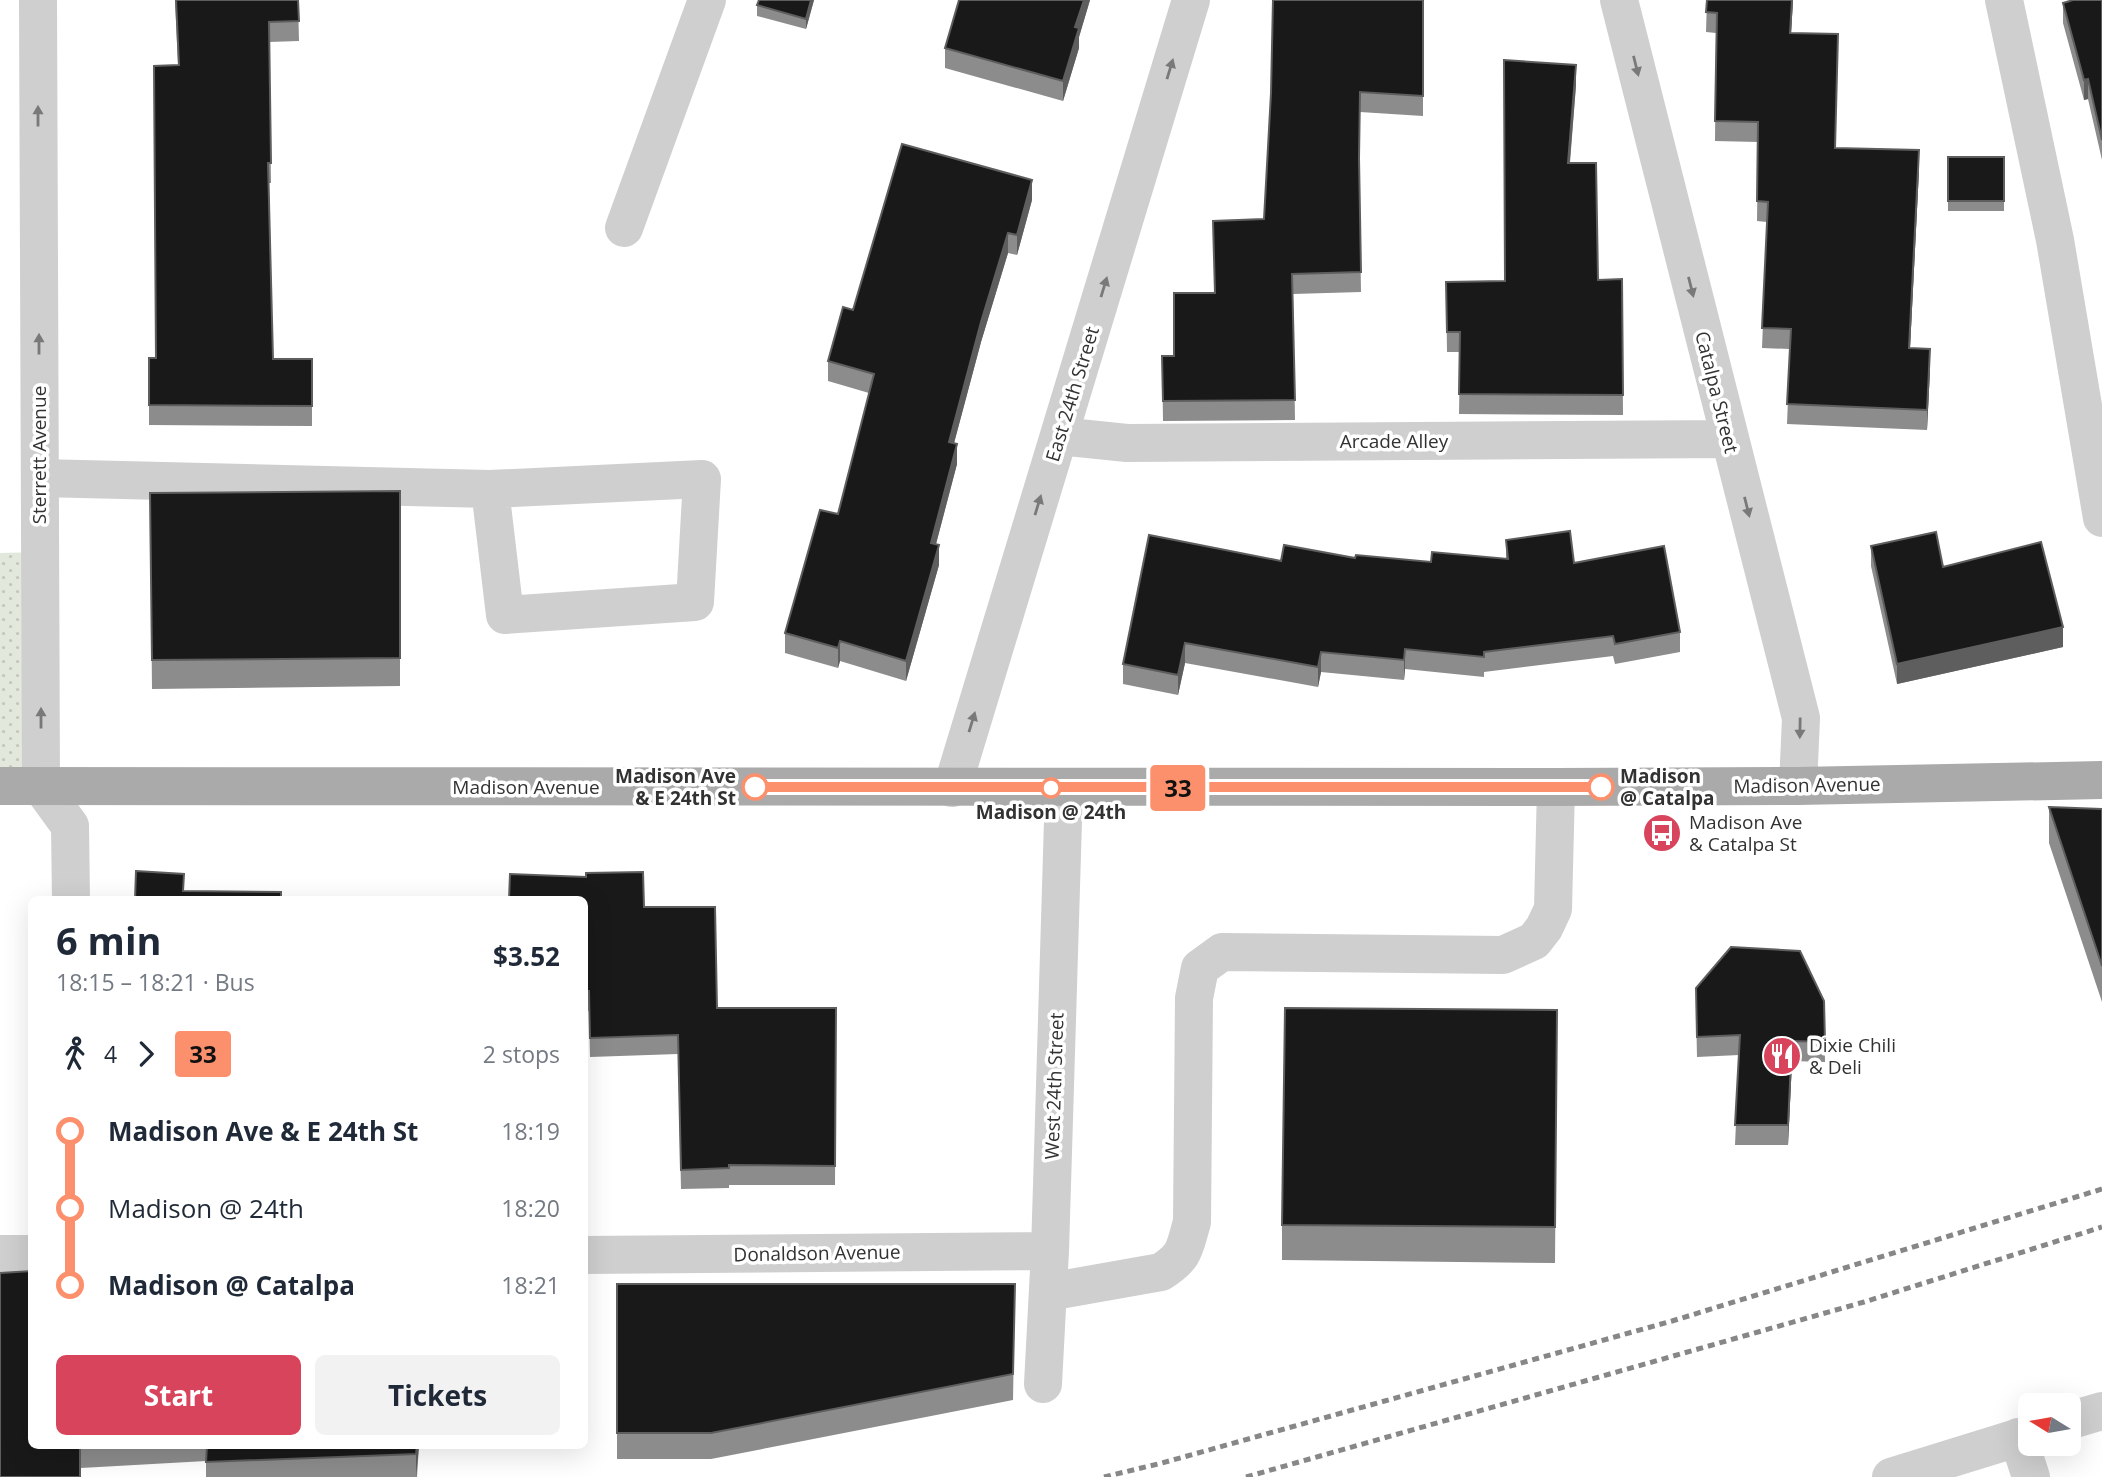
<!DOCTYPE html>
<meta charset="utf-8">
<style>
body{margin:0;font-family:"Open Sans",sans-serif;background:#f2f2f3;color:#1f2937;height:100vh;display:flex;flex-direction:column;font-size:26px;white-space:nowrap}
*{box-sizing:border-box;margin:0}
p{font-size:23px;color:#747a83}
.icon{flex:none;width:38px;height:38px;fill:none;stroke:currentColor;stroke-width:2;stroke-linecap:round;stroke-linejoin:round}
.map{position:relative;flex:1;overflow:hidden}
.sheet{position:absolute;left:28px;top:896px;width:560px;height:553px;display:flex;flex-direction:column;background:#fff;border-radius:10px;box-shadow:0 7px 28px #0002}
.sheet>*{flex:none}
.badge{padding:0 14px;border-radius:5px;font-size:24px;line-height:46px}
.needle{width:46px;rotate:281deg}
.tools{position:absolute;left:2018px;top:1393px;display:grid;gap:14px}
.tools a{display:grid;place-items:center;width:63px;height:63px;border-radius:10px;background:#fff;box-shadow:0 7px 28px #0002;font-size:35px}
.map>.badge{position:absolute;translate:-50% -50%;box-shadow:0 0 0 4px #fff}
.legs{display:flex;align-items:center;gap:10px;height:77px;padding:0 28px;font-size:23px}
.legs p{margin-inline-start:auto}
.summary{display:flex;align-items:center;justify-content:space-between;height:119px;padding:0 28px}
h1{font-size:38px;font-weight:700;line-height:52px}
.button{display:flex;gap:14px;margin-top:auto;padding:14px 28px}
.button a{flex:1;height:80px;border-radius:10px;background:#d9445d;color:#fff;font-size:28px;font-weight:700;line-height:80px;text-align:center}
.button a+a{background:#f2f2f3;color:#1f2937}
ul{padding:0 28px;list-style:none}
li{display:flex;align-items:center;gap:24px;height:77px;font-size:26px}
li i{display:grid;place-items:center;width:10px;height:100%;margin:0 9px;background:currentColor}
li i::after{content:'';width:18px;height:18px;margin:-9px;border:5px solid;border-radius:50%;background:#fff}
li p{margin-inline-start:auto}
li:first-child i{background:linear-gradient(#0000 50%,currentColor 0)}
li:last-child i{background:linear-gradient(currentColor 50%,#0000 0)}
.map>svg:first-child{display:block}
</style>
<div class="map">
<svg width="2102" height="1477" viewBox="0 0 2102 1477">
<defs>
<pattern id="park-dots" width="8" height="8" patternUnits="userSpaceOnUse" patternTransform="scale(1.75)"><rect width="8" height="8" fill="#e3e8dc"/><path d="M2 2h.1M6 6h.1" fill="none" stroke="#c3c7bd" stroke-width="1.8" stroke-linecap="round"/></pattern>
</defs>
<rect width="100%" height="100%" fill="#fff"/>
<path fill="url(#park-dots)" d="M 40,552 L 41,786 L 0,786 L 0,553 Z"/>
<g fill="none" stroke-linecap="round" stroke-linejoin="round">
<path stroke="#cfcfcf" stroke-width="38" d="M 38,0 L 41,786 L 70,826 L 71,900
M 1619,0 L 1801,718 L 1798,786
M 2004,0 L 2055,240 L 2102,518
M 624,228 L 707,0
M 1059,436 L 1127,443 L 1729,439
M 40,478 L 490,489 L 702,479 L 695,602 L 505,615 L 490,489
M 952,788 L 1191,0
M 0,1254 L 32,1254
M 584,1255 L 1050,1251
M 1048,1292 L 1161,1272 C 1186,1256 1184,1249 1192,1222 L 1194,998 L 1200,968 L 1222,952 L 1503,955 L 1534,941 L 1544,928 L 1553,909 L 1556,787
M 1043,1384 L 1050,1251 L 1064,788
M 2068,1421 L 2102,1411
M 2018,1437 L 2031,1477
M 1891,1477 L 2030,1434"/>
<path stroke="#aaa" stroke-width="38" d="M 0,786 L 1556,787 L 1798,786 L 2102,780"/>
<path stroke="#878787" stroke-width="5" stroke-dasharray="7 5" stroke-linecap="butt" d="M 1104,1477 L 1162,1463 L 1672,1321 L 2102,1189
M 1246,1477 L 1864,1302 L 2102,1227"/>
</g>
<path fill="#8c8c8c" d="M 175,0 L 298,0 L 299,41 L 269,42 L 271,183 L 269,183 L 273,359 L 312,359 L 312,426 L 149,425 L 149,358 L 155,358 L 178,65 Z
M 814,0 L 806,29 L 757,16 L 757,5 Z
M 959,0 L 1090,0 L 1079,37 L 1079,48 L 1063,101 L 945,68 L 945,48 Z
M 1423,0 L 1423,116 L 1360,112 L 1359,170 L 1361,292 L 1293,294 L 1295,420 L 1163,421 L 1162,356 L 1174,356 L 1215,293 L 1213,221 L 1264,219 L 1271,93 Z
M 1707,0 L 1793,0 L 1791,33 L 1836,148 L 1919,170 L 1910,348 L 1930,369 L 1927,430 L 1787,424 L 1790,349 L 1762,348 L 1767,222 L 1757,221 L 1758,142 L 1715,141 L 1716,33 L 1706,32 Z
M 2069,0 L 2102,0 L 2102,160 L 2088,99 L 2084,100 L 2063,23 L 2063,3 L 2069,1 Z
M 1576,85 L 1570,163 L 1598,280 L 1622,279 L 1623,415 L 1459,414 L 1460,352 L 1447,352 L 1446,282 L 1505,281 Z
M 1948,157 L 2004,157 L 2004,211 L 1948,211 Z
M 1032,200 L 1017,255 L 1008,253 L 981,342 L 954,443 L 957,464 L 936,544 L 939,565 L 906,681 L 840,661 L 838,668 L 785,653 L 785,633 L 838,514 L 869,393 L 828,381 L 828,361 L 853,310 Z
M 400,491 L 400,686 L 152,689 L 150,493 Z
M 1506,540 L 1574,563 L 1680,632 L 1680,652 L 1615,664 L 1613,656 L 1484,672 L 1484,677 L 1405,669 L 1404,680 L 1321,672 L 1318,687 L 1185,663 L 1178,695 L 1123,684 L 1123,664 L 1281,561 L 1355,558 L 1431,562 L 1506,559 Z
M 1871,546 L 2063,647 L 1897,684 L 1871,566 Z
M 2049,807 L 2102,809 L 2102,1002 L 2049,843 Z
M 584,900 L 644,907 L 717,1008 L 836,1008 L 835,1185 L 729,1185 L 729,1188 L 681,1189 L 678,1054 L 590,1057 L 589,1011 L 584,1011 Z
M 1824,1001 L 1825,1062 L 1792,1061 L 1788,1145 L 1735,1145 L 1739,1055 L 1697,1057 L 1696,1008 Z
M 1557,1010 L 1555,1263 L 1282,1260 L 1282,1225 Z
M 617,1284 L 1015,1284 L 1013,1400 L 711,1459 L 617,1459 Z
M 32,1446 L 419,1446 L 417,1477 L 206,1477 L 206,1461 L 81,1468 L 81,1477 L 0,1477 Z"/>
<path fill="#5e5e5e" d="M 811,0 L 814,0 L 806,29 L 806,19 Z
M 1084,0 L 1090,0 L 1079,37 L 1079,48 L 1063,101 L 1063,81 L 1075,27 Z
M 1792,0 L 1793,0 L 1790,53 L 1790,33 Z
M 1576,65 L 1576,85 L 1568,183 L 1568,163 Z
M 2088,79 L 2088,99 L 2084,100 L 2084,80 Z
M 1919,150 L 1919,170 L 1909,368 L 1909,348 Z
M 1032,180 L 1032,200 L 1017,255 L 1017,235 Z
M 1008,233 L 1008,253 L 981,342 L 949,462 L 949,442 L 981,322 Z
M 1930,349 L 1930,369 L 1927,430 L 1927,410 Z
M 957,444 L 957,464 L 931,563 L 931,543 Z
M 939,545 L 939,565 L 906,681 L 906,661 Z
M 2063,627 L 2063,647 L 1897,684 L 1897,664 Z
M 840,641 L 840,661 L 838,668 L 838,648 Z
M 1185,643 L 1185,663 L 1178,695 L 1178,675 Z
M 1405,649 L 1405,669 L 1404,680 L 1404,660 Z
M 1321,652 L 1321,672 L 1318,687 L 1318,667 Z
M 1792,1041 L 1792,1061 L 1788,1145 L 1788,1125 Z
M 417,1446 L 419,1446 L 416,1477 L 416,1454 Z"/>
<path fill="#191919" stroke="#5e5e5e" stroke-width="2" d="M 176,0 L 298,0 L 299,21 L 269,22 L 271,163 L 268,163 L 273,359 L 312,359 L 312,406 L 149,405 L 149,358 L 156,358 L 154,66 L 179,65 Z
M 759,0 L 811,0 L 806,19 L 757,5 Z
M 959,0 L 1084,0 L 1075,27 L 1079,28 L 1063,81 L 945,48 Z
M 1273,0 L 1423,0 L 1423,96 L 1360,92 L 1359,158 L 1361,272 L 1292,274 L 1295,400 L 1163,401 L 1162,356 L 1174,356 L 1174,293 L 1215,293 L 1213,221 L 1264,219 L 1271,93 Z
M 1707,0 L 1792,0 L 1790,33 L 1838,34 L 1835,148 L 1919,150 L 1909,348 L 1930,349 L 1927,410 L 1787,404 L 1791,329 L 1762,328 L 1768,202 L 1757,201 L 1758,122 L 1715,121 L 1717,13 L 1706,12 Z
M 2073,0 L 2102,0 L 2102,140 L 2088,79 L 2084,80 L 2063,3 Z
M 1504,60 L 1576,65 L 1568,163 L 1596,163 L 1598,280 L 1622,279 L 1623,395 L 1459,394 L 1460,332 L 1447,332 L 1446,282 L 1505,281 Z
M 902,144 L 1032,180 L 1017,235 L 1008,233 L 981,322 L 949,442 L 957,444 L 931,543 L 939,545 L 906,661 L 840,641 L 838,648 L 785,633 L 820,510 L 838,514 L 874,374 L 828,361 L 843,307 L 853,310 Z
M 1948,157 L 2004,157 L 2004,201 L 1948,201 Z
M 400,491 L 400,658 L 152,660 L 150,493 Z
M 1570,531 L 1574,563 L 1664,546 L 1680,632 L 1615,644 L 1613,636 L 1484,652 L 1484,657 L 1405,649 L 1404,660 L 1321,652 L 1318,667 L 1185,643 L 1178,675 L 1123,664 L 1149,535 L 1281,561 L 1284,545 L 1355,558 L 1356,555 L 1431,562 L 1432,552 L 1508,559 L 1506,540 Z
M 1936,532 L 1943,567 L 2041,542 L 2063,627 L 1897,664 L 1871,546 Z
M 2049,807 L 2102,809 L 2102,966 Z
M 136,871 L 184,874 L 183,891 L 281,892 L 281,900 L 135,900 Z
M 643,872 L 644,907 L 715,907 L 717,1008 L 836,1008 L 835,1166 L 729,1165 L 729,1168 L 681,1170 L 678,1035 L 590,1038 L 589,991 L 584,991 L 584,900 L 509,900 L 510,874 L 586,877 L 586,873 Z
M 1731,947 L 1800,951 L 1824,1001 L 1825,1042 L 1792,1041 L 1788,1125 L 1735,1125 L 1740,1035 L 1697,1037 L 1696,988 Z
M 1285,1008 L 1557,1010 L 1555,1227 L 1282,1225 Z
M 32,1271 L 32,1446 L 80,1446 L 80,1477 L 0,1477 L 0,1273 Z
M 617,1284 L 1015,1284 L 1013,1374 L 711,1433 L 617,1433 Z
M 207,1446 L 417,1446 L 416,1454 L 206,1462 Z"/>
<defs><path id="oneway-solid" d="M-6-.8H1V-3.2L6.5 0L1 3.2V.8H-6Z" transform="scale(1.75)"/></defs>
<g fill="#797979">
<use href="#oneway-solid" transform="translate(1636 66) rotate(76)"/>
<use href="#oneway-solid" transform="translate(1170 69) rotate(-73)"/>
<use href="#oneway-solid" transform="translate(38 116) rotate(-90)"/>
<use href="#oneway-solid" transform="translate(1104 287) rotate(-73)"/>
<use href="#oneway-solid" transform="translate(1691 287) rotate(76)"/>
<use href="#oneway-solid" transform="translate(39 344) rotate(-90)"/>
<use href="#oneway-solid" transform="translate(1038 505) rotate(-73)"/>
<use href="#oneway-solid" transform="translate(1747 507) rotate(76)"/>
<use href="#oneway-solid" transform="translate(41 718) rotate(-90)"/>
<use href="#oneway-solid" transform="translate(972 722) rotate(-73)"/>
<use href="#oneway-solid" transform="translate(1800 728) rotate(91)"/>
</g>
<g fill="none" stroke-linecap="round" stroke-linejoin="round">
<defs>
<path id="line-1" d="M 755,787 L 1601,787"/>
</defs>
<use href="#line-1" stroke="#fff" stroke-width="16"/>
<use href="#line-1" stroke="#fd906c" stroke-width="10"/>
</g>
<defs>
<symbol id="bus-disc" viewBox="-11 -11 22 22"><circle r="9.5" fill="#d9445d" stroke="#fff"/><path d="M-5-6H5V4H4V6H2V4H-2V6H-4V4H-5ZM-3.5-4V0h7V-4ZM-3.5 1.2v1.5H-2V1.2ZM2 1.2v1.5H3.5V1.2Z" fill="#fff"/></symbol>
<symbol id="restaurant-disc" viewBox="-11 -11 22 22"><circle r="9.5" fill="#d9445d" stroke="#fff"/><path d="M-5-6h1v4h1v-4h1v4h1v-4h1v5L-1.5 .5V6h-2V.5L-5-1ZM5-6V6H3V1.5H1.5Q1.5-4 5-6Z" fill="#fff"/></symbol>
</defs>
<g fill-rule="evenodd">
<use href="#bus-disc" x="1640" y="811" width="44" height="44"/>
<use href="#restaurant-disc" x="1760" y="1034" width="44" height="44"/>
</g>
<g fill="#fff" stroke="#fd906c" stroke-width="3.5">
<circle cx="755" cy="787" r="12"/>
<circle cx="1601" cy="787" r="12"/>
<circle cx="1051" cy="788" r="9"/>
</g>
<g text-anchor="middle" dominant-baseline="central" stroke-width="7" stroke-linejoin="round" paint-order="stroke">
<g font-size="19" fill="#323232" stroke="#fff">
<text transform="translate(1717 392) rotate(76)">Catalpa Street</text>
<text transform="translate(1072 394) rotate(-73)">East 24th Street</text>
<text x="1394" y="441">Arcade Alley</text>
<text transform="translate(39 455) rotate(-90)">Sterrett Avenue</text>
<text transform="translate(1807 785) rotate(-1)">Madison Avenue</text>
<text x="526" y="787">Madison Avenue</text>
<text transform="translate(1054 1086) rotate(-88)">West 24th Street</text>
<text transform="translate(817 1253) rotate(-1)">Donaldson Avenue</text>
</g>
<g font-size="19" font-weight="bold" fill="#323232" stroke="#fff" text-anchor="end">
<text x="736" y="776">Madison Ave<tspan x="736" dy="22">&amp; E 24th St</tspan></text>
<text x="1620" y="776" text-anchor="start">Madison<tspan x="1620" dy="22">@ Catalpa</tspan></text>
<text x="1051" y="812" text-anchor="middle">Madison @ 24th</text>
</g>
<g font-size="19" fill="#323232" stroke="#fff" text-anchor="start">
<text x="1689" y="822">Madison Ave<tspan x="1689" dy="22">&amp; Catalpa St</tspan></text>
<text x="1809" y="1045">Dixie Chili<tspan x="1809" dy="22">&amp; Deli</tspan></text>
</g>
</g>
</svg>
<div class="tools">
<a><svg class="needle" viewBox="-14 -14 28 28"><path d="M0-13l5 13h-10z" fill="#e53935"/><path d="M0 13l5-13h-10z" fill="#747a83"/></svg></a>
</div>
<b class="badge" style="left:1178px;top:788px;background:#fd906c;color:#111">33</b>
<section class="sheet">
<div class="summary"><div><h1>6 min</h1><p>18:15 – 18:21 · Bus</p></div><b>$3.52</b></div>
<div class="legs"><svg class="icon" aria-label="walk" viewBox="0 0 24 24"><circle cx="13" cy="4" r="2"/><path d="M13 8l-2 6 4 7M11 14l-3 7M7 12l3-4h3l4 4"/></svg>4<svg class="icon" aria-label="forward" viewBox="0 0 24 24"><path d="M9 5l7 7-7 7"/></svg><b class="badge" style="background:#fd906c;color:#111">33</b><p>2 stops</p></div>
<ul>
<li><i style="color:#fd906c"></i><b>Madison Ave &amp; E 24th St</b><p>18:19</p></li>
<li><i style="color:#fd906c"></i><span>Madison @ 24th</span><p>18:20</p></li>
<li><i style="color:#fd906c"></i><b>Madison @ Catalpa</b><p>18:21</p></li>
</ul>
<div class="button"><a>Start</a><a>Tickets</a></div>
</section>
</div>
